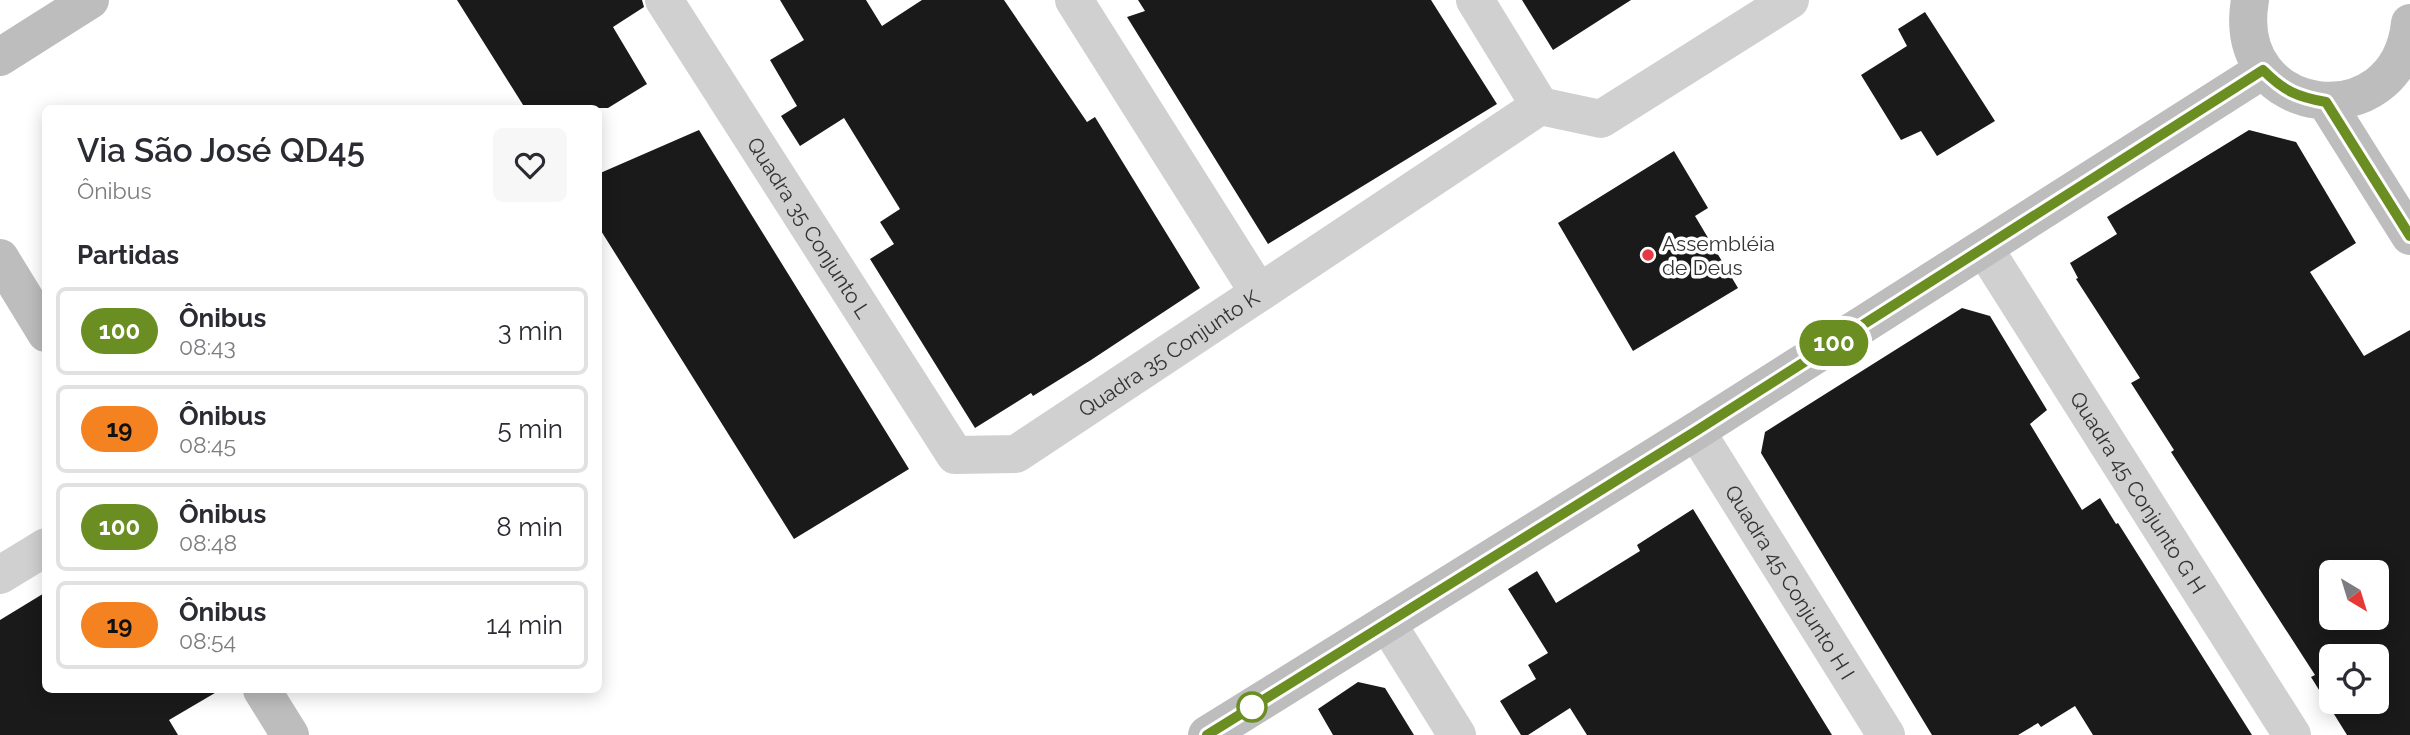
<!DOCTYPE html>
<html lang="pt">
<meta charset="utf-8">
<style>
body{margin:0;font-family:Raleway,sans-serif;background:#f7f7f7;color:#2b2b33;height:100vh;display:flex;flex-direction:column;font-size:26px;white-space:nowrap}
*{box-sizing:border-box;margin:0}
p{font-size:23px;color:#7c7c81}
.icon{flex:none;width:38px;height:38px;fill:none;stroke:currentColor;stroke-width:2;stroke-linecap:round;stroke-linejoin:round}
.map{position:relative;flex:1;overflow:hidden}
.panel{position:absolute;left:42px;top:105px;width:560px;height:588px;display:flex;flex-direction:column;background:#fff;border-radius:10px;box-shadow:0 4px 18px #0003}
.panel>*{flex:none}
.badge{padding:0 14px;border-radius:23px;font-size:24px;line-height:46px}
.needle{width:46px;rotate:142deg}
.fabs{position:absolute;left:2319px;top:560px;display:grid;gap:14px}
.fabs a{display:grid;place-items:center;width:70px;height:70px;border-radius:10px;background:#fff;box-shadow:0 4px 18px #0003;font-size:35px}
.map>.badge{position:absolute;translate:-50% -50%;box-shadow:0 0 0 4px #fff}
h2{padding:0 35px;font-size:26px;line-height:63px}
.round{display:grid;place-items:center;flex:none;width:74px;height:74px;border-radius:10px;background:#f7f7f7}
.summary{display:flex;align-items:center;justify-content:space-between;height:119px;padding:0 35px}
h1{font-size:33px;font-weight:600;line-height:52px}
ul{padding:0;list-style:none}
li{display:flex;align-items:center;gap:21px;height:88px;margin:0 14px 10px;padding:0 21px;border:4px solid #e1e1e2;border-radius:10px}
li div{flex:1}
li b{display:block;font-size:26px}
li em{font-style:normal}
li .badge{min-width:77px;font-weight:700;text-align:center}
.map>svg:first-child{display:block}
</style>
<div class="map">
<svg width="2410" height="735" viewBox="0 0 2410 735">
<rect width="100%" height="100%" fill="#fff"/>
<path fill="#1a1a1a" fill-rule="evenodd" d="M 457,0 L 642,0 L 644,7 L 613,27 L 647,84 L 608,108 L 525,108 Z
M 780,0 L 866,0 L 882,26 L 922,0 L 1004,0 L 1087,122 L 1095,117 L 1200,288 L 1091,360 L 1033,396 L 1031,393 L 975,428 L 870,259 L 894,244 L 880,222 L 900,209 L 844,118 L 800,146 L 781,116 L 797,106 L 770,60 L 804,40 Z
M 1138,0 L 1431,0 L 1497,104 L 1268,244 L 1127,17 L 1145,11 Z
M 1522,0 L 1631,0 L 1553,50 Z
M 1925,12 L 1995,121 L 1937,156 L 1921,131 L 1901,140 L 1861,75 L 1907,46 L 1898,29 Z
M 699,130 L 909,469 L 794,539 L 598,226 L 598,174 Z
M 2249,130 L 2296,142 L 2356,243 L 2310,272 L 2364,356 L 2410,330 L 2410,735 L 2347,735 L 2311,677 L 2315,675 L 2171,452 L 2174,450 L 2131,383 L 2140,378 L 2076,279 L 2078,278 L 2070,263 L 2117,234 L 2107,217 ZM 2331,572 L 2376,572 L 2376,618 L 2331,618 ZM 2331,656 L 2376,656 L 2376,702 L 2331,702 Z
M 1674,151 L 1708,208 L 1695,216 L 1738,288 L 1633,351 L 1558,223 Z
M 1962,308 L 1990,316 L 2047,410 L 2030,424 L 2082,510 L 2100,498 L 2116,524 L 2118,523 L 2252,735 L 2093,735 L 2075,706 L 2041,727 L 2038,723 L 2018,735 L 1932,735 L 1761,453 L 1765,432 Z
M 1693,509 L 1832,735 L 1587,735 L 1570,708 L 1528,735 L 1521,735 L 1500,701 L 1536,679 L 1528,665 L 1548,653 L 1508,589 L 1537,571 L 1556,603 L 1640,551 L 1637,545 Z
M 46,592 L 46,690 L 220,690 L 169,720 L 178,735 L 0,735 L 0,620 Z
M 1358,682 L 1385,688 L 1414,735 L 1333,735 L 1318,709 Z"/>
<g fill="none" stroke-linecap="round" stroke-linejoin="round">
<g stroke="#d0d0d0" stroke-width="38">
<path id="s1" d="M 664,0 L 955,455 L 1016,454 L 1259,293 L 1074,0"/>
<path d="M 1475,0 L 1540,106"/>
<path d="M 1540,106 L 1601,119 L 1790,0"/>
<path id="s2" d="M 1984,248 L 2292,735"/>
<path d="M 1259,293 L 1540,106"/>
<path id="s3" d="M 1696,431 L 1886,735"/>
<path d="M 0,575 L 46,547"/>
<path d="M 1387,623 L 1457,735"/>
</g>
<path stroke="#bdbdbd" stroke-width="38" d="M 2250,0 C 2229,119 2398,140 2410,23
M 0,57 L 90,0
M 2326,102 L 2410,236
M 0,258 L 46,333
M 262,690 L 290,735
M 1207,735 L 1696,431 L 2263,70"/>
</g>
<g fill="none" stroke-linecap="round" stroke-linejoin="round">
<defs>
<path id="line" d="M 1207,735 L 1696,431 L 2263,70 C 2284,91 2297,97 2326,102 L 2410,236"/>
</defs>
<use href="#line" stroke="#fff" stroke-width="16"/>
<use href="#line" stroke="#6b8e23" stroke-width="10"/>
</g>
<circle fill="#e63946" stroke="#fff" stroke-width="2.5" cx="1648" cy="255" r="7"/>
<circle fill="#fff" stroke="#6b8e23" stroke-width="3.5" cx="1252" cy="707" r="14"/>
<g text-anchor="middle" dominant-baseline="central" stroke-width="7" stroke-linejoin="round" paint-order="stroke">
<g font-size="21" fill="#333" stroke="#fff">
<text stroke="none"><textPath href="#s1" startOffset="270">Quadra 35 Conjunto L</textPath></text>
<text stroke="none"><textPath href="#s1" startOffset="784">Quadra 35 Conjunto K</textPath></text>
<text stroke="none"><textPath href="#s2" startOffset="289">Quadra 45 Conjunto G H</textPath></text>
<text stroke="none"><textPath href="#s3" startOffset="178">Quadra 45 Conjunto H I</textPath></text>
</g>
<g font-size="21" fill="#333" stroke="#fff" text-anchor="start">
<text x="1662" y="243">Assembléia<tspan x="1662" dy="24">de Deus</tspan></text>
</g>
</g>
</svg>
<div class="fabs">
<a><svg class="needle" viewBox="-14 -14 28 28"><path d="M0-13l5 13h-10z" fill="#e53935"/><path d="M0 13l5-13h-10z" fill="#7c7c81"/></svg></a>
<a><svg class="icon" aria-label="locate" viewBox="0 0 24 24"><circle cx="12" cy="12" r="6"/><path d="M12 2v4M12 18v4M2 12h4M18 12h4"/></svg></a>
</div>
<b class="badge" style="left:1834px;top:343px;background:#6b8e23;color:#fff">100</b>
<section class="panel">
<div class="summary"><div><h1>Via São José QD45</h1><p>Ônibus</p></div><a class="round"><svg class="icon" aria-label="heart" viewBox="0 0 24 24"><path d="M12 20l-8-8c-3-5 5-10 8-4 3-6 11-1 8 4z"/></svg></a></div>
<h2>Partidas</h2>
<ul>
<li><span class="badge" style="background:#6b8e23;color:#fff">100</span><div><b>Ônibus</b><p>08:43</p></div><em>3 min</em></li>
<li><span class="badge" style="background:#f58220;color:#111">19</span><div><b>Ônibus</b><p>08:45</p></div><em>5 min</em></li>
<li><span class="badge" style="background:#6b8e23;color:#fff">100</span><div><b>Ônibus</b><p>08:48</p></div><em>8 min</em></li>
<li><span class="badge" style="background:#f58220;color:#111">19</span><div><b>Ônibus</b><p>08:54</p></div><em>14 min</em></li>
</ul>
</section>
</div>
